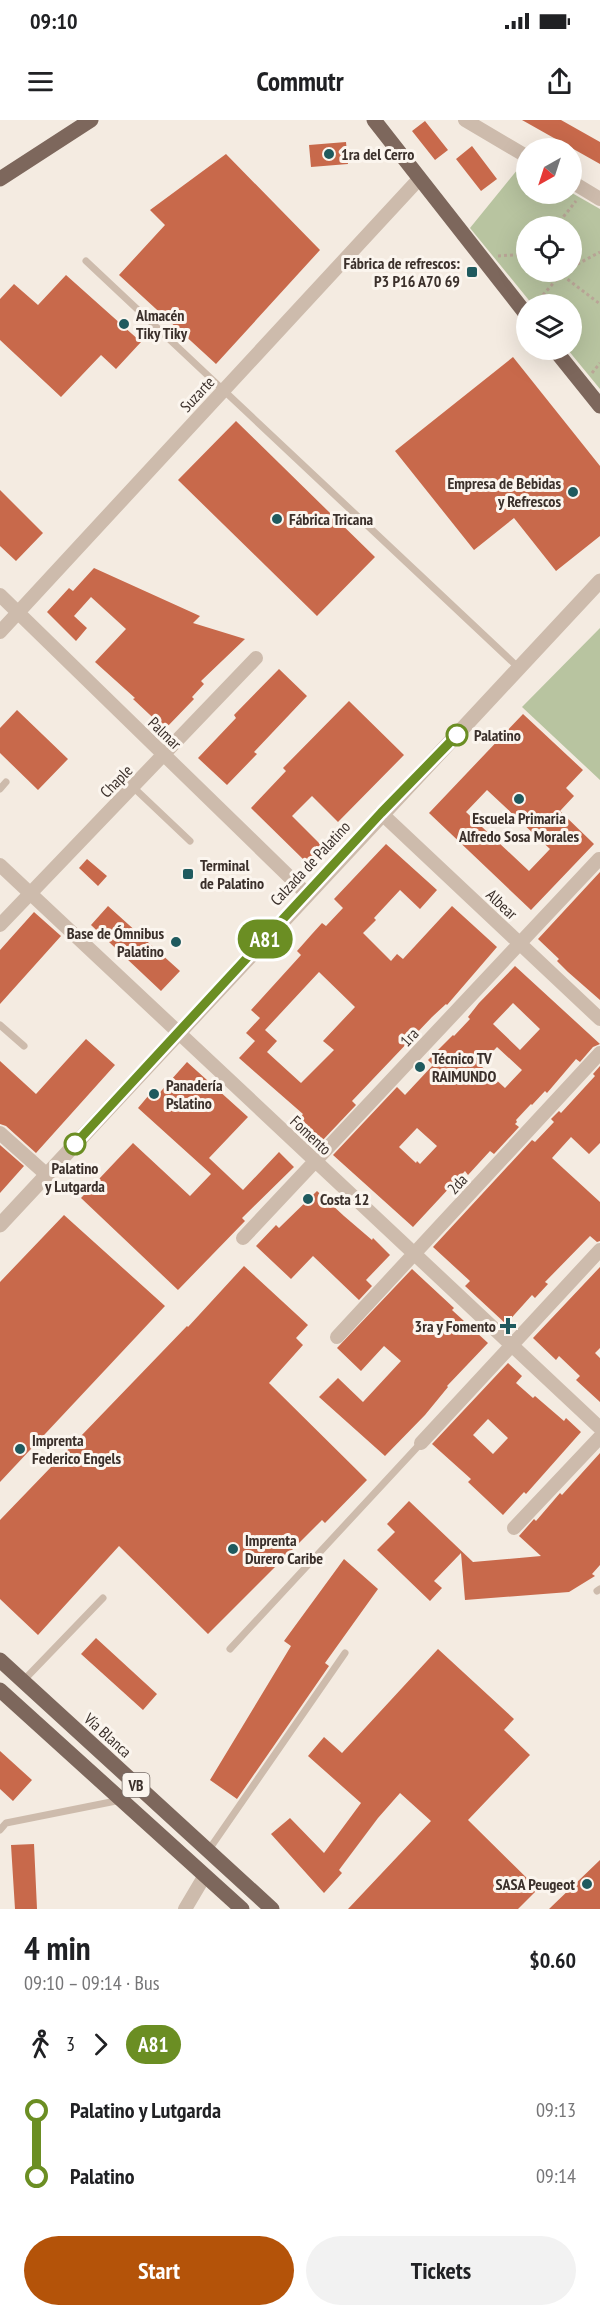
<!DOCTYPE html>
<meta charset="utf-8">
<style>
body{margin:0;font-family:"PT Sans Narrow",sans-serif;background:#f2f2f2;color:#202124;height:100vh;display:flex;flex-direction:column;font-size:22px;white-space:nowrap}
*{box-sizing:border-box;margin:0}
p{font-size:20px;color:#757577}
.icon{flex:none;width:33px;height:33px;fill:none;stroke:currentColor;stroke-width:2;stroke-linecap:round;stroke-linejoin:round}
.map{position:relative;height:1789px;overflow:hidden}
.drawer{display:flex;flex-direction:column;background:#fff;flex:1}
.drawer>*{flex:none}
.badge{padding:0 12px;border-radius:20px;font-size:21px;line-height:39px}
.needle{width:39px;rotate:219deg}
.tools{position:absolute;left:516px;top:18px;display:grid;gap:12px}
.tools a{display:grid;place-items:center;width:66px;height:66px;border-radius:50%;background:#fff;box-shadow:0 6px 24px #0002;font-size:30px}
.map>.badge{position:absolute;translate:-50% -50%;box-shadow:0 0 0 3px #fff}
.legs{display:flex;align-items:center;gap:9px;height:66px;padding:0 24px;font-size:20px}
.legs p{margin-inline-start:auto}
.headline{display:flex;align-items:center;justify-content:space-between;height:102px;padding:0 24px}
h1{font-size:33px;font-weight:700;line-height:45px}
.action{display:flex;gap:12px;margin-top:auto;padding:12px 24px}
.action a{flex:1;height:69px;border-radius:36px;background:#b45309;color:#fff;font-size:24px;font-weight:700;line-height:69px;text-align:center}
.action a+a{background:#f2f2f2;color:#202124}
ul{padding:0 24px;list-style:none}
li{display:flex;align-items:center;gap:21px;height:66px;font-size:22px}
li i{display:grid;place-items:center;width:9px;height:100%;margin:0 8px;background:currentColor}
li i::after{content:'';width:15px;height:15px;margin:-8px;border:4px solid;border-radius:50%;background:#fff}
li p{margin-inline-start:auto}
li:first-child i{background:linear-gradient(#0000 50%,currentColor 0)}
li:last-child i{background:linear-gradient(currentColor 50%,#0000 0)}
.status{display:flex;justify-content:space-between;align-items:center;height:42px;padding:0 30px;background:#fff;direction:ltr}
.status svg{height:16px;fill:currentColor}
header{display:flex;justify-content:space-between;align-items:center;height:78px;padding:0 24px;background:#fff;font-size:27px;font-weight:700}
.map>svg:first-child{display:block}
</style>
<div class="status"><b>09:10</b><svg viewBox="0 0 49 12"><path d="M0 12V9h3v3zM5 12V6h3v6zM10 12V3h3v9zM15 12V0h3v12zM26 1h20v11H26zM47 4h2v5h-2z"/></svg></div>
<header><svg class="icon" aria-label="menu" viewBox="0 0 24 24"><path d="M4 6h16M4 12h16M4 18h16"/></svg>Commutr<svg class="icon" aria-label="share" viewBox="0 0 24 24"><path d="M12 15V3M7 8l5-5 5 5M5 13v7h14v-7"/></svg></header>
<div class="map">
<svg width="600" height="1789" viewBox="0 0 600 1789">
<rect width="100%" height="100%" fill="#f4ebe1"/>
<path fill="#b8c4a0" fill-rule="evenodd" d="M 522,44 L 526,46 L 526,74 L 572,73 L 600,89 L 600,269 L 568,230 L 572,230 L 572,184 L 532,184 L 470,108 ZM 526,106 L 572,106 L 572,152 L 526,152 Z
M 600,508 L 600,660 L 522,587 Z"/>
<path fill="#c8694b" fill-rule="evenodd" d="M 522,0 L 561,0 L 600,22 L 600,44 Z
M 425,1 L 448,30 L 435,40 L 412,11 Z
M 346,22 L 348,44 L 311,47 L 309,25 Z
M 472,26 L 497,59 L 481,71 L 456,39 Z
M 226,34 L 320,130 L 216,244 L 119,155 L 165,105 L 150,90 Z
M 66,155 L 141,222 L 116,249 L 101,235 L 61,277 L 0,220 L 0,179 L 14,164 L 38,185 Z
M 513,237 L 600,346 L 600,416 L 556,451 L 514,398 L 474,430 L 395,331 Z
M 236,301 L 375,437 L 317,496 L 178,360 Z
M 0,370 L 43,413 L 16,441 L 0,426 Z
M 94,448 L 200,496 L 193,503 L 245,519 L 201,561 L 204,564 L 192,577 L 194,579 L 165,609 L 133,579 L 135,578 L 95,542 L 126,509 L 91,477 L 74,496 L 87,508 L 76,521 L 47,492 L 69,468 L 73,471 Z
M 279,549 L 307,576 L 254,632 L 257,634 L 227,665 L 198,638 L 236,598 L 234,595 Z
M 349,581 L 404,635 L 338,702 L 312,676 L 292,696 L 323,727 L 307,743 L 251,688 L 286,651 L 283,648 Z
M 17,590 L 68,639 L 38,670 L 0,633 L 0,608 Z
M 523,594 L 583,650 L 566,668 L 574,676 L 560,691 L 594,724 L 531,790 L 429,693 ZM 487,670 L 550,729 L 529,751 L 466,692 Z
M 386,724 L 437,770 L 420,789 L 400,770 L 374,798 L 376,800 L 363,813 L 391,841 L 397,834 L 403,839 L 452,786 L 497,827 L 447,885 L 446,884 L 432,897 L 352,981 L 356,985 L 321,1022 L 297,1001 L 303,994 L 239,938 L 255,921 L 246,913 L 260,898 L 251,890 L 301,835 L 297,831 L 312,814 L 322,803 L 326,806 L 343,788 L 334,779 ZM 319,852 L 355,887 L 323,921 L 334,930 L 301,963 L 267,932 L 277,921 L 265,910 Z
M 87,739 L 107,756 L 98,766 L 79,748 Z
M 600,752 L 600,880 L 568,852 L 557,841 L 559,839 L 538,819 Z
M 108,786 L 180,851 L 161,871 L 91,805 Z
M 34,792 L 61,816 L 0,884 L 0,830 Z
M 515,846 L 600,924 L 593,927 L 580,942 L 576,939 L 547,973 L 545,971 L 532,985 L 531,984 L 516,1000 L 517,1002 L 515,1004 L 519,1007 L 494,1034 L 490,1031 L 468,1055 L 465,1051 L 413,1107 L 333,1035 L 397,967 L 405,975 L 433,945 L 428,940 L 453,915 L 454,916 L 470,899 L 468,897 L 479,883 ZM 513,883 L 540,909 L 520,930 L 493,904 ZM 497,927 L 522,950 L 505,968 L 480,945 ZM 417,1008 L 437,1026 L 420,1044 L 417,1041 L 416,1043 L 399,1027 Z
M 86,919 L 115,945 L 36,1033 L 6,1006 L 0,1004 L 0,941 L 36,974 Z
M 187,942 L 248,997 L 209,1038 L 243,1070 L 279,1032 L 294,1047 L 242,1098 L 245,1101 L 178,1170 L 81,1078 L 133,1023 L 190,1076 L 211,1054 L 138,988 L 149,975 L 154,979 Z
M 600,946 L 600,1023 L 589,1034 L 571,1017 L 552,1038 L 600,1082 L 600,1121 L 597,1122 L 590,1116 L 545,1162 L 548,1164 L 535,1178 L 532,1175 L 506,1204 L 465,1166 L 470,1161 L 433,1127 L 532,1020 L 535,1022 L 554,1002 L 551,999 L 559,991 L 561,993 L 595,956 L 593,954 Z
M 0,1025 L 24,1046 L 0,1073 Z
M 317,1071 L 344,1096 L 372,1120 L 373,1118 L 390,1135 L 366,1160 L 372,1166 L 359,1180 L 313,1136 L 291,1159 L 256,1126 L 276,1105 L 279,1108 Z
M 64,1095 L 165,1186 L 0,1362 L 0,1162 Z
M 244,1146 L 308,1205 L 296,1218 L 303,1225 L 269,1263 L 367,1360 L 325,1403 L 322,1400 L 208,1514 L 119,1426 L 38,1515 L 0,1479 L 0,1400 L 187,1206 L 188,1207 Z
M 600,1147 L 600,1228 L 595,1233 L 600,1238 L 600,1282 L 576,1260 L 580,1256 L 559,1236 L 556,1240 L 533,1218 Z
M 412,1149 L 454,1188 L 452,1190 L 488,1223 L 447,1266 L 448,1267 L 425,1295 L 385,1336 L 319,1277 L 338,1258 L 363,1282 L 401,1241 L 384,1226 L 361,1251 L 337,1228 Z
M 508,1243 L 522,1256 L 516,1263 L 533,1278 L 535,1276 L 564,1301 L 566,1298 L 581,1312 L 526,1374 L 524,1372 L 503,1395 L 468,1362 L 471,1359 L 432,1324 ZM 488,1299 L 508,1318 L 493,1334 L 473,1315 Z
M 600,1333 L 600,1445 L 592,1454 L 595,1456 L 569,1472 L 465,1480 L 461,1433 L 434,1461 L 442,1468 L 430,1481 L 377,1430 L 395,1412 L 387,1404 L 409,1381 L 473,1442 L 541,1436 L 519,1416 L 534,1399 L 536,1401 L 560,1373 L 562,1375 Z
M 344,1439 L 378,1469 L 325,1543 L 329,1546 L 237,1679 L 210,1660 L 291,1526 L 284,1521 Z
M 96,1518 L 157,1574 L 143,1590 L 81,1534 Z
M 438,1529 L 514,1599 L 504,1610 L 530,1635 L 468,1700 L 538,1769 L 518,1789 L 348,1789 L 431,1701 L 400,1673 L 378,1698 L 339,1750 L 342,1753 L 324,1773 L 271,1714 L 290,1698 L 324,1733 L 361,1683 L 308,1636 L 324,1617 L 342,1633 Z
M 0,1631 L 32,1660 L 13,1681 L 0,1669 Z
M 34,1724 L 37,1789 L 15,1789 L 11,1725 Z
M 600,1740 L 600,1789 L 549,1789 Z"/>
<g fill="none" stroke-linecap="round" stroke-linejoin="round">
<path stroke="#b9a596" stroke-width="3" stroke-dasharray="3 3" stroke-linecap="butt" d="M 556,106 L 576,81
M 498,136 L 526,134
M 572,147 L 600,132
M 558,152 L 600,184
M 535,184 L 563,152
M 592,253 L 600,243"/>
<path stroke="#cdbbac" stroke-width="7" d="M 86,141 L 520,549
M 133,667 L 190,721
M 0,669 L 6,662
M 0,905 L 24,926
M 597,1471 L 600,1469
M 230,1529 L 421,1323
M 23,1561 L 103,1478
M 0,1710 L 6,1703 L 121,1680
M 208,1731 L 345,1533"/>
<path stroke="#cdbbac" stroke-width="14" d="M 465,0 L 526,36
M 572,62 L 600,79
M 0,475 L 307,774
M 0,512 L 419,59
M 381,693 L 600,899
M 0,745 L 600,1308
M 0,805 L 256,538
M 0,1013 L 47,1055
M 243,1118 L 599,739
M 337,1217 L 600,933
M 421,1323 L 600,1130
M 514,1408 L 600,1317
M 185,1789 L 204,1757"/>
<path stroke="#cdbbac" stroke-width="15" d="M 0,1105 L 600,461"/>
<path stroke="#7d675c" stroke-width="15" d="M 374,0 L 526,194
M 0,59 L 91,0
M 555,230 L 600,286
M 0,1540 L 272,1789
M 0,1570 L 242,1789"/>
</g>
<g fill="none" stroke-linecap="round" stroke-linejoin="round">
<defs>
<path id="line-1" d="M 75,1024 L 381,693 L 457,615"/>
</defs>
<use href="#line-1" stroke="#fff" stroke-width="14"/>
<use href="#line-1" stroke="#6b8e23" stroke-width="9"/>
</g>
<g fill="#1f5a5e" stroke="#fbf5ee" stroke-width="2">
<circle cx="329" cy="34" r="6"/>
<rect x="466" y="146" width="12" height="12" rx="3"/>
<circle cx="124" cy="204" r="6"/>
<circle cx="573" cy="372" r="6"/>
<circle cx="277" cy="399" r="6"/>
<circle cx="519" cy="679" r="6"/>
<rect x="182" y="748" width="12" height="12" rx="3"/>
<circle cx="176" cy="822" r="6"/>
<circle cx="420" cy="947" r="6"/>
<circle cx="154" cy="974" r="6"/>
<circle cx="308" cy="1079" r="6"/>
<path d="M505 1197h6v6h6v6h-6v6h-6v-6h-6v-6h6z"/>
<circle cx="20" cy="1329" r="6"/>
<circle cx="233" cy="1429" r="6"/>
<circle cx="587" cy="1764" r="6"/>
</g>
<g fill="#fff" stroke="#6b8e23" stroke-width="3">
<circle cx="457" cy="615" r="10"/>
<circle cx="75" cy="1024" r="10"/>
</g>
<g text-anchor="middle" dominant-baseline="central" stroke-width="6" stroke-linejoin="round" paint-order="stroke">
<rect fill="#fbf5ee" stroke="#756b66" stroke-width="1.5" x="122.5" y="1653" width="27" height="24" rx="4.5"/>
<g font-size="15" font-weight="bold" fill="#3b302b">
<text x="136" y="1665">VB</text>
</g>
<g font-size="16" font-weight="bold" fill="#3b302b" stroke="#fbf5ee" text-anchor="start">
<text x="341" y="34">1ra del Cerro</text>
<text x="460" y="143" text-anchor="end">Fábrica de refrescos:<tspan x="460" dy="18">P3 P16 A70 69</tspan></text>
<text x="136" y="195">Almacén<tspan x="136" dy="18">Tiky Tiky</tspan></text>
<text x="561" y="363" text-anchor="end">Empresa de Bebidas<tspan x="561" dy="18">y Refrescos</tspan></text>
<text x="289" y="399">Fábrica Tricana</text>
<text x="519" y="698" text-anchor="middle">Escuela Primaria<tspan x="519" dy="18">Alfredo Sosa Morales</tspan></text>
<text x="200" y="745">Terminal<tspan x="200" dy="18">de Palatino</tspan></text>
<text x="164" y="813" text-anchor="end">Base de Ómnibus<tspan x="164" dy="18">Palatino</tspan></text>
<text x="432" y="938">Técnico TV<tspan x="432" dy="18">RAIMUNDO</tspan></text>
<text x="166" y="965">Panadería<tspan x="166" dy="18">Pslatino</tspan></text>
<text x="320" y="1079">Costa 12</text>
<text x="496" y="1206" text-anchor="end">3ra y Fomento</text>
<text x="32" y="1320">Imprenta<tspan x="32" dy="18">Federico Engels</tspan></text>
<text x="245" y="1420">Imprenta<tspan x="245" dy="18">Durero Caribe</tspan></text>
<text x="575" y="1764" text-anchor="end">SASA Peugeot</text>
</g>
<g font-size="16" fill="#3b302b" stroke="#fbf5ee">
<text transform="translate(197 274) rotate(-47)">Suzarte</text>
<text transform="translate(165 613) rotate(44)">Palmar</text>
<text transform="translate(116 661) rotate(-46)">Chaple</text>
<text transform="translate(310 743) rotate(-47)">Calzada de Palatino</text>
<text transform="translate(502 784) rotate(43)">Albear</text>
<text transform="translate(409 917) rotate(-47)">1ra</text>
<text transform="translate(311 1015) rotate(43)">Fomento</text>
<text transform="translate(457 1064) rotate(-47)">2da</text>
<text transform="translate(108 1615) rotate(42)">Vía Blanca</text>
</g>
<g font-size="16" font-weight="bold" fill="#3b302b" stroke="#fbf5ee" text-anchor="start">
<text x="474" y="615">Palatino</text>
<text x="75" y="1048" text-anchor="middle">Palatino<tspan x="75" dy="18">y Lutgarda</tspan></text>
</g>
</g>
</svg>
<div class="tools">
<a><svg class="needle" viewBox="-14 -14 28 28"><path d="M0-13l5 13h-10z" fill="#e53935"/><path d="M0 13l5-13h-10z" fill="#757577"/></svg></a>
<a><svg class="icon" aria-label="locate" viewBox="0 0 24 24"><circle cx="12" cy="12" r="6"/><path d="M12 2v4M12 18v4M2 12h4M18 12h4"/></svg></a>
<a><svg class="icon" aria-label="layers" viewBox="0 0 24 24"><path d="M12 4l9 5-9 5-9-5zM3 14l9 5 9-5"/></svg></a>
</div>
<b class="badge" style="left:265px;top:819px;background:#6b8e23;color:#fff">A81</b>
</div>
<section class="drawer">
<div class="headline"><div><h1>4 min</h1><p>09:10 – 09:14 · Bus</p></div><b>$0.60</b></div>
<div class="legs"><svg class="icon" aria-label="walk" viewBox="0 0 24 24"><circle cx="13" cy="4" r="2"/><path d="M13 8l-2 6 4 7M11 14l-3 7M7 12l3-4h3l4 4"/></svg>3<svg class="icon" aria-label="forward" viewBox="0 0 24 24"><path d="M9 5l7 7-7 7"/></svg><b class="badge" style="background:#6b8e23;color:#fff">A81</b></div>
<ul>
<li><i style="color:#6b8e23"></i><b>Palatino y Lutgarda</b><p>09:13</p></li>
<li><i style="color:#6b8e23"></i><b>Palatino</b><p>09:14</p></li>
</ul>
<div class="action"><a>Start</a><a>Tickets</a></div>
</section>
